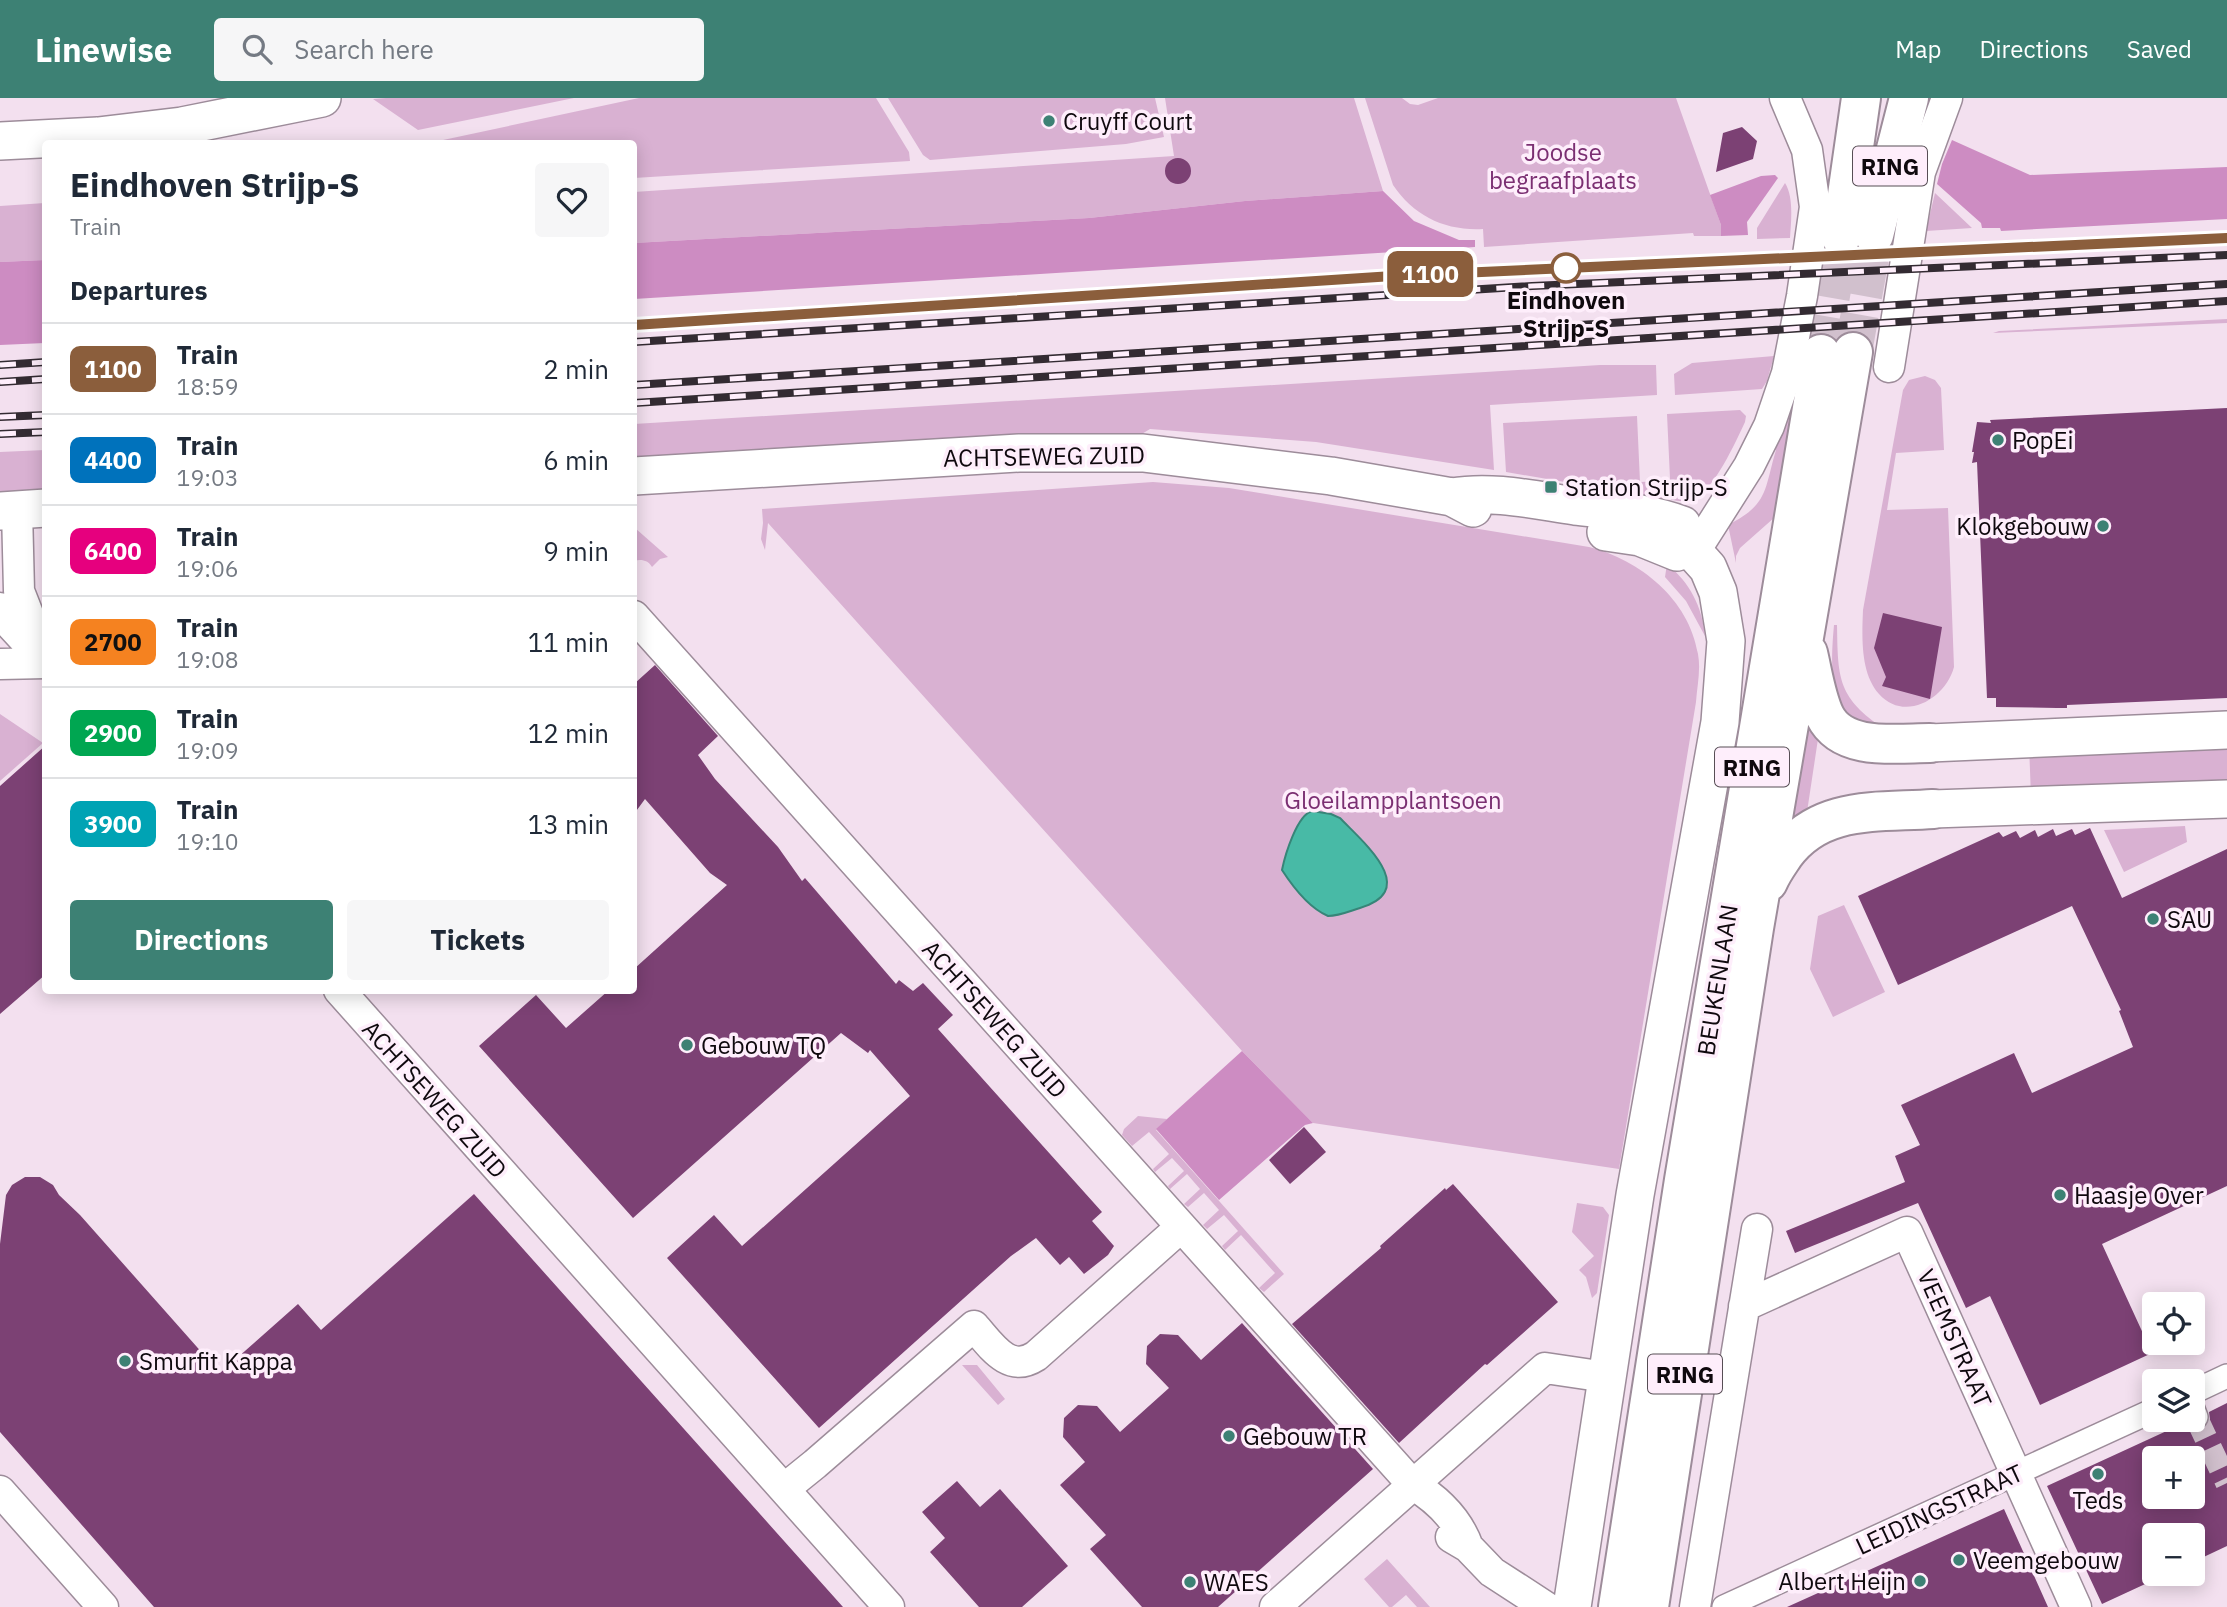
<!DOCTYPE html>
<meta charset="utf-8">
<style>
body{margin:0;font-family:"IBM Plex Sans",sans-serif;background:#f6f6f7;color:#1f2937;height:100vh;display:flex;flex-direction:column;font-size:26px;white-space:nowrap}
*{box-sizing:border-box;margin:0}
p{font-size:23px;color:#747a83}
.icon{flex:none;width:38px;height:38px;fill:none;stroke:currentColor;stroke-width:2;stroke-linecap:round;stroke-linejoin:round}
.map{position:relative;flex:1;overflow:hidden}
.panel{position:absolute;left:42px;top:42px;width:595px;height:854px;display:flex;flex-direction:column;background:#fff;border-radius:7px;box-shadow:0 4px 18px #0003}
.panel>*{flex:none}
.badge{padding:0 14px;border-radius:10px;font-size:24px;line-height:46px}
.buttons{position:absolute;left:2142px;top:1194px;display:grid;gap:14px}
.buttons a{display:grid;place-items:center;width:63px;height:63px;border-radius:7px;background:#fff;box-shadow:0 4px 18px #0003;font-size:35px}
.map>.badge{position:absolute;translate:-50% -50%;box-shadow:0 0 0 4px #fff}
h2{padding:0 28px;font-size:26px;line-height:63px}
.round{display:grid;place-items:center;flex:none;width:74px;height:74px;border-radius:7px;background:#f6f6f7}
.headline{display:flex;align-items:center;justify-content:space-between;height:119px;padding:0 28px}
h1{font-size:33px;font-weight:700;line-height:52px}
.primary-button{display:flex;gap:14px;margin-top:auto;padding:14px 28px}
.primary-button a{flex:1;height:80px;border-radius:7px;background:#3d8174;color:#fff;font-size:28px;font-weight:700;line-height:80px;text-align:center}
.primary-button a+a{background:#f6f6f7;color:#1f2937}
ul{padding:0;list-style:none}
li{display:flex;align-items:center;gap:21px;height:91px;padding:0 28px;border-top:2px solid #e0e1e3}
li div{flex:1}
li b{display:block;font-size:26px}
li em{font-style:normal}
li .badge{min-width:77px;font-weight:700;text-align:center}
header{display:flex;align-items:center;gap:42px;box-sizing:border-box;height:98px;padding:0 35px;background:#3d8174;color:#fff}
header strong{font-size:33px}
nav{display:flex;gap:38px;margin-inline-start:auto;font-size:24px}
.search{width:490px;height:63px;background:#f6f6f7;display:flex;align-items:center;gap:18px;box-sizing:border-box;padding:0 24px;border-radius:7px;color:#747a83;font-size:26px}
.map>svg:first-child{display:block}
</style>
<header>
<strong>Linewise</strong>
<div class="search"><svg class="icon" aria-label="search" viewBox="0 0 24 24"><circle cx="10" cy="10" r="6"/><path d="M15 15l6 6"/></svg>Search here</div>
<nav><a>Map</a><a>Directions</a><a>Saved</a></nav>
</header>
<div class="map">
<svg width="2227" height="1509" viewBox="0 0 2227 1509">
<rect width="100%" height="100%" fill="#f3e0ef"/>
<path fill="#d9b1d2" d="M 386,0 L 574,0 L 418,32 L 373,1 Z
M 639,0 L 876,0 L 909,54 L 910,63 L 634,80 L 634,46 L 429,45 Z
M 888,0 L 1155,0 L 1164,39 L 1126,46 L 930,62 L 923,57 Z
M 1165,0 L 1354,0 L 1383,93 L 1245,103 L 1089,120 L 634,145 L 634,94 L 1174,58 Z
M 1365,0 L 1402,0 L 1410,6 L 1418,7 L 1438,0 L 1676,0 L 1721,127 L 1721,138 L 1694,138 L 1693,135 L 1484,149 L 1483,131 C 1445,133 1414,118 1393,87 Z
M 1785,85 C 1794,99 1791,124 1790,140 L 1757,141 L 1757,130 Z
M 1935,95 L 1972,130 L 1926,133 Z
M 45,105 L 45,162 L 0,164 L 0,108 Z
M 2227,221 L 2227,225 L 1993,235 L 1999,233 Z
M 1774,258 L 1767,283 L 1762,291 L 1675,297 L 1674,276 L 1692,265 Z
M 1600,267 L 1656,267 L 1657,297 L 1490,307 L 1494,372 L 1316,344 L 1150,331 L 1140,337 L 634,365 L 634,326 Z
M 1925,278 L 1935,282 L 1941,290 L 1944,352 L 1896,355 L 1887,412 L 1948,410 L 1954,569 C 1946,600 1905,625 1879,596 C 1860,575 1862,538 1863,512 L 1903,292 L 1909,282 Z
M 1798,279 L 1775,419 L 1740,450 L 1736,458 L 1736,465 L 1728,427 C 1769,406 1764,392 1776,352 L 1770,348 Z
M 1740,312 L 1746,318 L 1745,324 C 1736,343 1714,393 1693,401 C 1686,404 1679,403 1671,402 L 1667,316 Z
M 1637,318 L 1640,384 L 1663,383 L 1664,401 L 1506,374 L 1503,325 Z
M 45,352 L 45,398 L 0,400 L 0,354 Z
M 1153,384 L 1229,390 L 1589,449 C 1640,462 1689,501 1698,556 C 1701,572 1697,589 1696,604 L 1619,1071 L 1313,1025 L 1242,953 L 768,425 L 765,452 L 761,441 L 763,425 L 762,411 Z
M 635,430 L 668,459 L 660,461 L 652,469 C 648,462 641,461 634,463 Z
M 1667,466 C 1690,485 1702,508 1705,538 L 1686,503 L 1665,479 Z
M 1834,527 L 1837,527 C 1838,578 1837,598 1880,628 L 1869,631 C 1861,626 1851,622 1845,616 C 1828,599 1832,549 1834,527 Z
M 0,616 L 43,645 L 0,683 Z
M 1806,621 L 1818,641 L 1807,714 L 1791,727 Z
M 2227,638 L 2227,690 L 2031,698 L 2029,647 Z
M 2185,728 L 2187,744 L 2124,774 L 2104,732 Z
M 1844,807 L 1885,894 L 1833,919 L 1810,871 L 1818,818 Z
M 1138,1018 L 1167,1021 L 1156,1032 L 1284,1176 L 1264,1194 L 1259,1190 L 1275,1175 L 1241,1137 L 1225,1152 L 1222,1148 L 1238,1133 L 1224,1117 L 1207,1131 L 1203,1127 L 1219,1112 L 1204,1095 L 1188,1109 L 1184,1106 L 1200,1091 L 1187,1076 L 1170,1091 L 1168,1088 L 1184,1073 L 1172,1060 L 1155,1074 L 1153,1071 L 1169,1056 L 1149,1034 L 1132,1048 L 1122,1037 L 1124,1031 Z
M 1577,1105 L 1603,1109 L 1609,1117 L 1597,1195 L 1592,1200 L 1586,1179 L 1579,1172 L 1594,1158 L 1572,1134 Z
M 962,1267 L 977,1267 L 1005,1301 L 998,1307 Z
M 1387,1461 L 1430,1509 L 1417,1509 L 1406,1497 L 1392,1509 L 1389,1509 L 1364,1481 Z"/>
<path fill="#cd8cc2" d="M 1952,42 L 2030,77 L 2227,69 L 2227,121 L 2001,133 L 2000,130 L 1982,130 L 1981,125 L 1937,86 L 1942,66 Z
M 1775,77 L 1778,80 L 1747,124 L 1748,137 L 1721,138 L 1721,127 L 1710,97 L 1761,78 Z
M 1383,93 L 1414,123 L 1459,142 L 1475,142 L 1475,149 L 634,201 L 634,145 L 1089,120 L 1245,103 Z
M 45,162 L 45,245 L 0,247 L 0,164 Z
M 1242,953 L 1313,1025 L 1305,1027 L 1219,1102 L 1156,1031 Z"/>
<path fill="#48baa6" stroke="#378578" stroke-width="2" d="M 1312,713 L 1331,716 L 1340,720 C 1363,744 1421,792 1360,810 C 1350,813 1339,818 1328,818 C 1309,810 1293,789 1282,772 C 1285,757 1297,717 1312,713 Z"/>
<path fill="#7c4174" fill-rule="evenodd" d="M 1742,29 L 1757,43 L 1753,61 L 1716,74 L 1723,35 Z
M1165 73a13 13 0 1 1 26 0a13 13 0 1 1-26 0Z
M 2227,310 L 2227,600 L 2067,607 L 2067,610 L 2057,610 L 1996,609 L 1996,600 L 1987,600 L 1977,364 L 1972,365 L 1974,354 L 1972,354 L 1977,324 L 1991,325 L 1990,322 Z
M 1883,515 L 1942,529 L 1930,601 L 1882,588 L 1886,579 L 1874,550 Z
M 655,567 L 718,638 L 698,657 L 715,681 L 778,749 L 802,783 L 805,780 L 896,886 L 899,882 L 913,893 L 923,885 L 953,917 L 938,931 L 1102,1114 L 1092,1123 L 1114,1148 L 1108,1157 L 1084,1176 L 1069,1159 L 1060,1167 L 1036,1140 L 1011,1158 L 819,1330 L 667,1160 L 714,1117 L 742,1148 L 910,998 L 870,952 L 868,955 L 841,935 L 633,1120 L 479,948 L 536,897 L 566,930 L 609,892 L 634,892 L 634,871 L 727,787 L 710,775 L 645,701 L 634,716 L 634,586 Z
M 46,647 L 46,876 L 0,916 L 0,688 Z
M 2090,730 L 2122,800 L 2227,751 L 2227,1088 L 2102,1146 L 2152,1255 L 2040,1307 L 1990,1198 L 1966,1210 L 1918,1105 L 1795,1155 L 1786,1133 L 1905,1084 L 1895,1058 L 1920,1047 L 1901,1007 L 2014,955 L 2032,995 L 2133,949 L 2119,913 L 2121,912 L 2072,808 L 1898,887 L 1858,798 L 1999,734 L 2003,739 L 2016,733 L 2020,740 L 2035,732 L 2038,739 L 2053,731 L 2056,738 L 2072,731 L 2075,737 Z
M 1304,1029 L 1326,1054 L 1290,1086 L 1269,1062 Z
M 25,1079 L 40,1079 L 53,1087 L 59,1097 L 80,1117 L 220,1275 L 298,1206 L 321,1232 L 474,1096 L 843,1509 L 154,1509 L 0,1334 L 0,1146 L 6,1097 L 12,1087 Z
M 1453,1086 L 1558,1204 L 1487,1267 L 1485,1266 L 1399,1345 L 1292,1226 L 1381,1150 L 1380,1148 L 1445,1090 L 1446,1092 Z
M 1242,1225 L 1373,1371 L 1218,1509 L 1142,1509 L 1090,1451 L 1106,1437 L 1060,1387 L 1085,1364 L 1063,1339 L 1064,1320 L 1078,1307 L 1097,1308 L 1120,1334 L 1169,1290 L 1146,1266 L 1147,1248 L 1160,1236 L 1178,1237 L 1201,1262 Z
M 2227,1305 L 2227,1448 L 2193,1464 L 2193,1437 L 2154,1437 L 2154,1475 L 2169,1475 L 2102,1506 L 2047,1388 L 2184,1325 L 2193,1333 L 2202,1332 L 2210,1322 L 2209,1314 ZM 2154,1360 L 2193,1360 L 2193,1398 L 2154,1398 Z
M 957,1383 L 980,1409 L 1000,1391 L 1068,1468 L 1022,1509 L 979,1509 L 930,1454 L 945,1440 L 922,1414 Z
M 2004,1411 L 2048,1509 L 1787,1509 L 1858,1477 Z"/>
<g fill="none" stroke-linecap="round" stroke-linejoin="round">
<path stroke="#d1c0cd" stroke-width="23" stroke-dasharray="23 11" stroke-linecap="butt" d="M 2196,1319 L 2227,1385"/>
<path stroke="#d1c0cd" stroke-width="38" stroke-dasharray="38 19" stroke-linecap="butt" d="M 1853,254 L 1874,137
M 1821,256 L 1841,139"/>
<defs>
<path id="pedestrian" d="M 2193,1294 L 2227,1278
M 2193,1311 L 2196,1319
M 1724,1509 L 2154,1312"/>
<path id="minor" d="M 1889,269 L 1920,74 L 1947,0
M 17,412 L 19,493 L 46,562
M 1695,453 L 1749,368 L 1769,328 L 1787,275 L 1802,198 L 1815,109 L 1807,52 L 1785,0
M 0,510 L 10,526 L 35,553
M 634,518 L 1412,1386 C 1437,1401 1458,1421 1468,1449
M 0,566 L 46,565
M 339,892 L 889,1509
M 1744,1208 L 1907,1134 L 2076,1509
M 784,1391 L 815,1366 L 974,1228 C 991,1247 1008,1276 1036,1258 L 1180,1130
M 0,1393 L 103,1509
M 1451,1439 L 1468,1449 L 1492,1474 L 1546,1509
M 1275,1509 L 1545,1270 L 1606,1279
M 1695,1509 L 1757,1131"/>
<path id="tertiary" d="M 0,43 L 98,38 L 182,28 L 322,0
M 634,378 L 1019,355 L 1143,355 L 1331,378 L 1452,399 L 1473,410
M 1452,399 C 1493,392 1534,402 1575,408 C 1611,412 1648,414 1682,427 L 1690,450 L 1708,470 L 1718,494 L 1726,543 L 1720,624 L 1635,1097 L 1572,1509
M 0,413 L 46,410
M 1606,434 L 1640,439 L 1677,454 L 1690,450
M 1930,645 L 2227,632
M 1933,711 L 2227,701"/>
<path id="primary" d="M 1874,137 L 1909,0
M 1841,139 L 1861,0
M 1808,555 C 1813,576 1816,599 1825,618 C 1843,654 1898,645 1930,645
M 1768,784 C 1772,774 1778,766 1784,757 C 1820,707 1878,715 1933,711
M 1618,1509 L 1684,1082 L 1821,256
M 1649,1509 L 1754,830 L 1853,254"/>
</defs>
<use href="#pedestrian" stroke="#9d8c9a" stroke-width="26"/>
<use href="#minor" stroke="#9d8c9a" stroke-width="33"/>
<use href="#tertiary" stroke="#9d8c9a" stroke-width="40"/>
<use href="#primary" stroke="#9d8c9a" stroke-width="42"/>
<use href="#pedestrian" stroke="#fff" stroke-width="23"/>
<use href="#minor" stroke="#fff" stroke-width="30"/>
<use href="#tertiary" stroke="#fff" stroke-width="37"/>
<use href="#primary" stroke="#fff" stroke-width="38"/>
<defs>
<path id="rail" d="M 634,227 L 1367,179 L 2227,140
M 634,244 L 1532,188 L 2227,157
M 0,267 L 46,264
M 0,284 L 46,281
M 634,287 L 2227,186
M 634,305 L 2227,203
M 0,319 L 46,317
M 0,336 L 46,334"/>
</defs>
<use href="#rail" stroke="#332b32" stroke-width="8"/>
<use href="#rail" stroke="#feeefb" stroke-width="5" stroke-dasharray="16" stroke-linecap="butt"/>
</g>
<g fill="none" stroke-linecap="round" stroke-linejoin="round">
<defs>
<path id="line" d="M 634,227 L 1393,178 L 2227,140"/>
</defs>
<use href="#line" stroke="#fff" stroke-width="16"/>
<use href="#line" stroke="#8b5e3c" stroke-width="10"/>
</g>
<g fill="#3d8174" stroke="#feeefb" stroke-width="2.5">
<circle cx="1049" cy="23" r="7"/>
<circle cx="1998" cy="342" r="7"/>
<rect x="1544" y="382" width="14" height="14" rx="3.5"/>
<circle cx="2103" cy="428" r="7"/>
<circle cx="2153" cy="821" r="7"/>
<circle cx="687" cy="947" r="7"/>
<circle cx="2060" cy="1097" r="7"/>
<circle cx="125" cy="1263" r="7"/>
<circle cx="1229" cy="1338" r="7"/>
<circle cx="2098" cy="1376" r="7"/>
<circle cx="1959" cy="1462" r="7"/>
<circle cx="1920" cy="1483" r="7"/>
<circle cx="1190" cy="1484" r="7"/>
</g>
<circle fill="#fff" stroke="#8b5e3c" stroke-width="3.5" cx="1566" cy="170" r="14"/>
<g text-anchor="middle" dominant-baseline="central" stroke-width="7" stroke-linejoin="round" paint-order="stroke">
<g fill="#feeefb" stroke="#574e55" stroke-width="2">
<rect x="1853" y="48.5" width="74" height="39" rx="5"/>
<rect x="1715" y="649.5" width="74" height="39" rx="5"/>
<rect x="1648" y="1256.5" width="74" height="39" rx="5"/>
</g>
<g font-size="23" font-weight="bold" fill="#0f090e">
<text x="1890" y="68">RING</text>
<text x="1752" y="669">RING</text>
<text x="1685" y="1276">RING</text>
</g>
<g font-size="24" fill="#0f090e" stroke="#feeefb" text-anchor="start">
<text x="1063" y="23">Cruyff Court</text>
<text x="2012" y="342">PopEi</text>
<text x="1565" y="389">Station Strijp-S</text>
<text x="2089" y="428" text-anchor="end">Klokgebouw</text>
<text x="2167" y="821">SAU</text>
<text x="701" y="947">Gebouw TQ</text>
<text x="2074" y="1097">Haasje Over</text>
<text x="139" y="1263">Smurfit Kappa</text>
<text x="1243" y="1338">Gebouw TR</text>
<text x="2098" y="1402" text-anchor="middle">Teds</text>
<text x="1973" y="1462">Veemgebouw</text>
<text x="1906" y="1483" text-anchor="end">Albert Heijn</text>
<text x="1204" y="1484">WAES</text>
</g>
<g font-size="24" fill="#7b2f72" stroke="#feeefb">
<text x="1563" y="54">Joodse<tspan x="1563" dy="28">begraafplaats</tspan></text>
<text x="1393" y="702">Gloeilampplantsoen</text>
</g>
<g font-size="24" font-weight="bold" fill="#0f090e" stroke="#feeefb">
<text x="1566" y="202">Eindhoven<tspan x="1566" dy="28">Strijp-S</tspan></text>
</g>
<g font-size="24" fill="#0f090e" stroke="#feeefb">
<text transform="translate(1044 358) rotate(-1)">ACHTSEWEG ZUID</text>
<text transform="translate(1717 882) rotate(-81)">BEUKENLAAN</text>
<text transform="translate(995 921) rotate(48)">ACHTSEWEG ZUID</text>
<text transform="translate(435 1001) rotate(48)">ACHTSEWEG ZUID</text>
<text transform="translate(1955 1240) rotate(66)">VEEMSTRAAT</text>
<text transform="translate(1939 1411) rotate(-25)">LEIDINGSTRAAT</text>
</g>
</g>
</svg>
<div class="buttons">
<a><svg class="icon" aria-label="locate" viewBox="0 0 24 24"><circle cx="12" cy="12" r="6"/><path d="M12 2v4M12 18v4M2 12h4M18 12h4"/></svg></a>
<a><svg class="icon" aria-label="layers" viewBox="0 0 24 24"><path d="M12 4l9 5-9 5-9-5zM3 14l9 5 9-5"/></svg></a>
<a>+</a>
<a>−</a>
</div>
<b class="badge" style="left:1430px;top:176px;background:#8b5e3c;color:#fff">1100</b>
<section class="panel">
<div class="headline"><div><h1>Eindhoven Strijp-S</h1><p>Train</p></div><a class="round"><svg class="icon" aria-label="heart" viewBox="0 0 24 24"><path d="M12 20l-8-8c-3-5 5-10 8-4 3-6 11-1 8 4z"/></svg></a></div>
<h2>Departures</h2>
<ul>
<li><span class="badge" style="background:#8b5e3c;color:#fff">1100</span><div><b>Train</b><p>18:59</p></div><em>2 min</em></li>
<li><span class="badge" style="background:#0072bc;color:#fff">4400</span><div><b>Train</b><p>19:03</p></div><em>6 min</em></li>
<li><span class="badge" style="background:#e6007e;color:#fff">6400</span><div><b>Train</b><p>19:06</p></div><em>9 min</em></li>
<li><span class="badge" style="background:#f58220;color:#111">2700</span><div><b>Train</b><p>19:08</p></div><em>11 min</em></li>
<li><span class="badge" style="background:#00a651;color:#fff">2900</span><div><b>Train</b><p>19:09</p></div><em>12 min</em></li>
<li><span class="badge" style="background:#00a3b4;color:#fff">3900</span><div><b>Train</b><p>19:10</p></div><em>13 min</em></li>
</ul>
<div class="primary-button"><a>Directions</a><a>Tickets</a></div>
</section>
</div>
